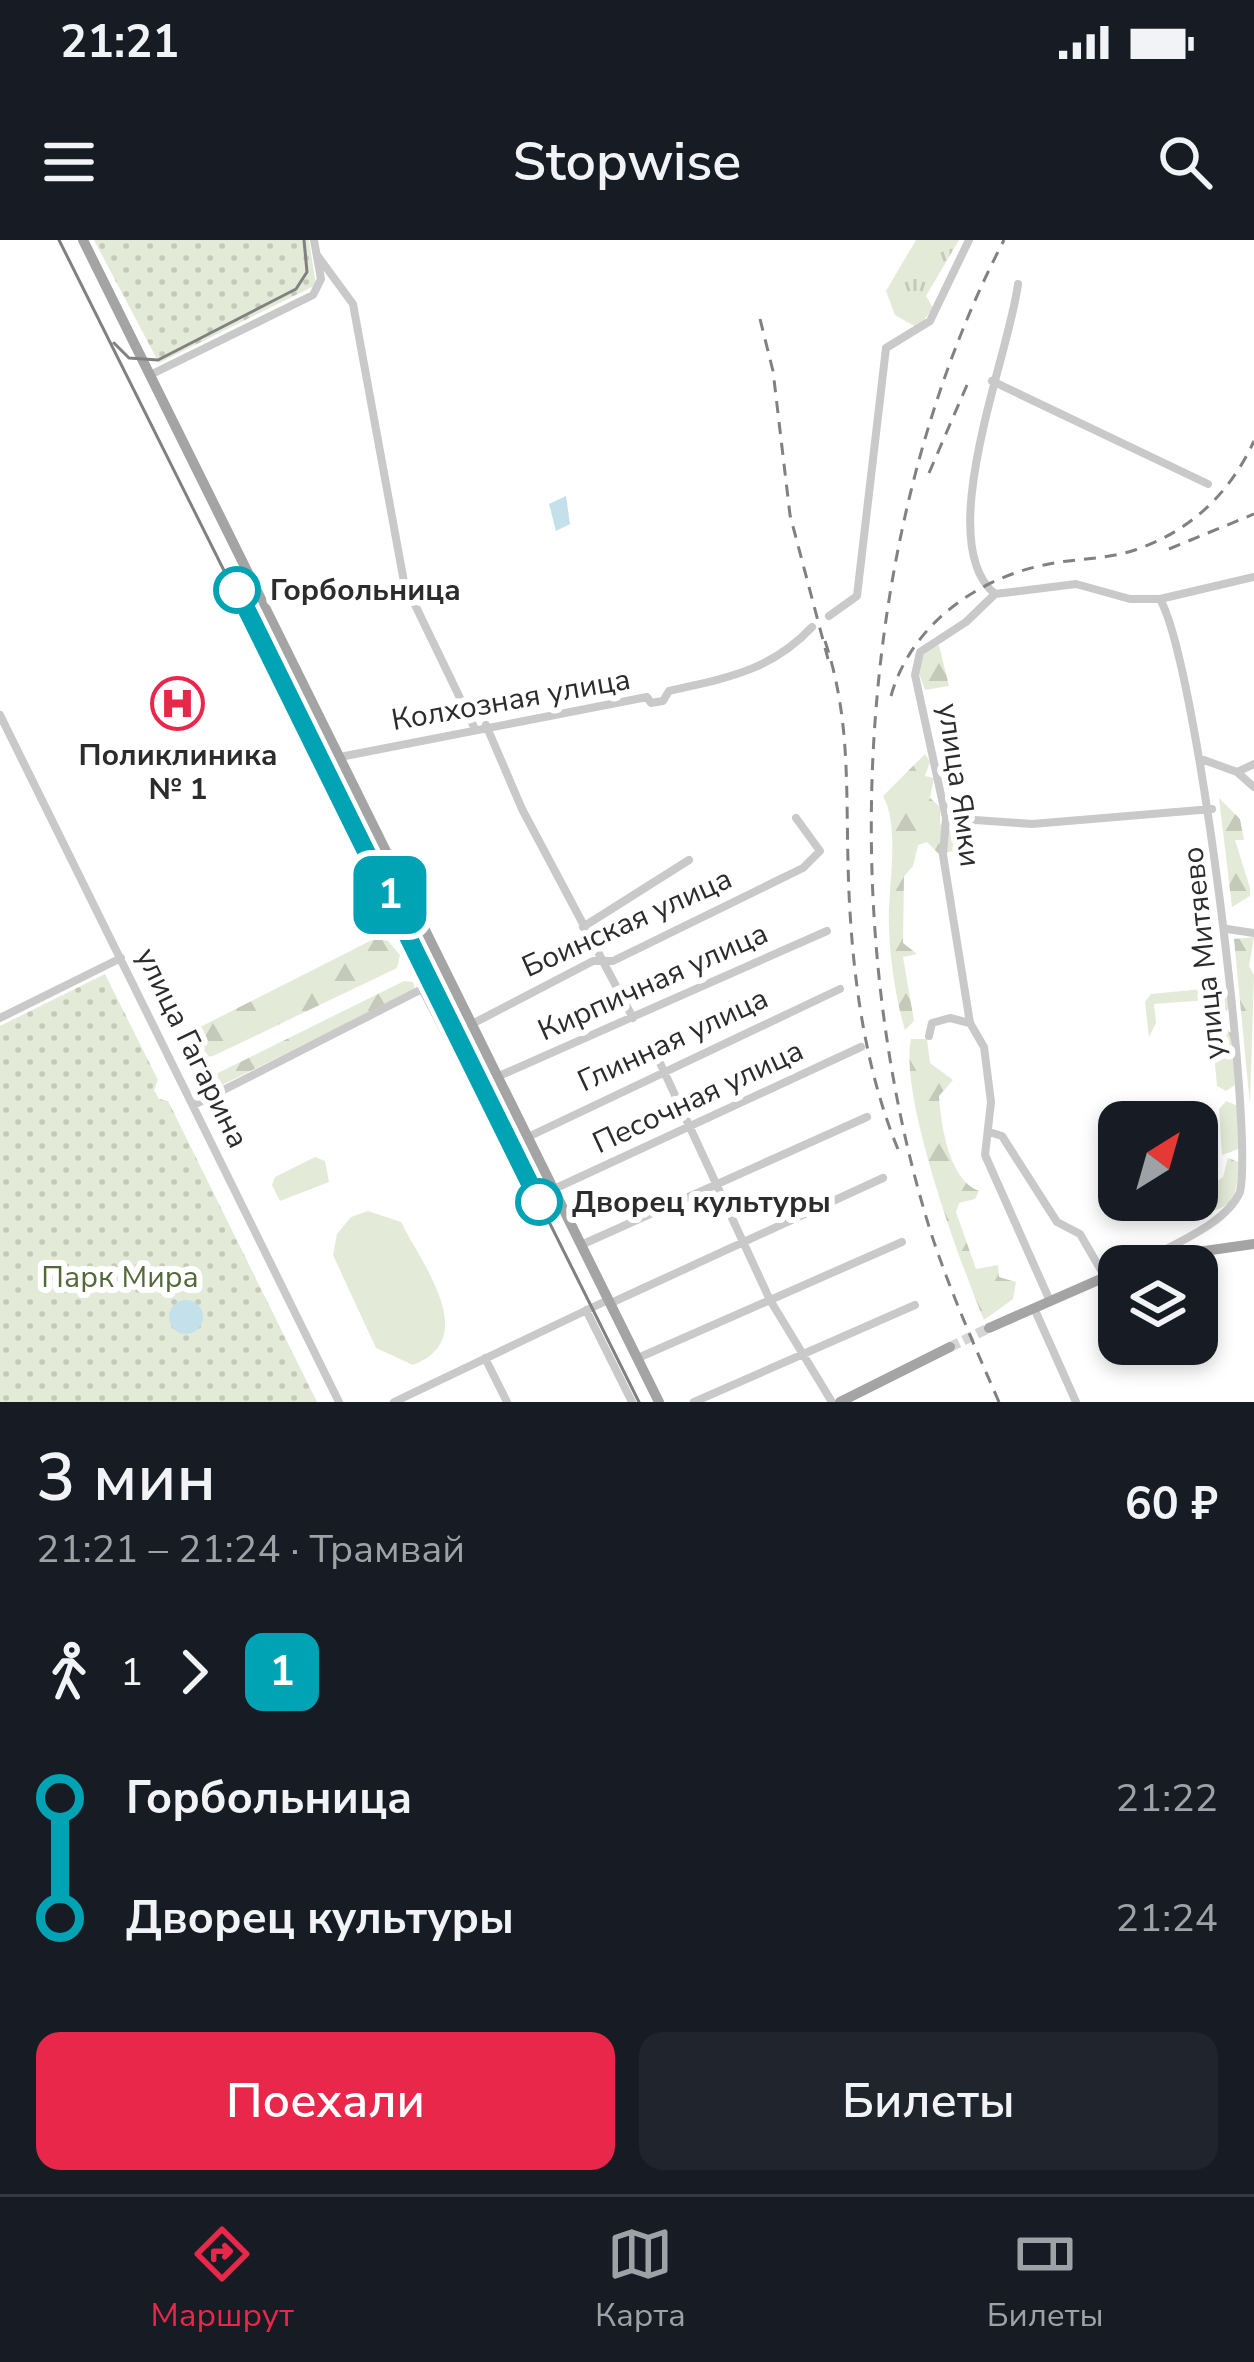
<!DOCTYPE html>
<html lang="ru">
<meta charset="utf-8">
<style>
body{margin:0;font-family:"Nunito Sans",sans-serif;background:#20242c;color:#f1f3f6;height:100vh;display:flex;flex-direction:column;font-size:45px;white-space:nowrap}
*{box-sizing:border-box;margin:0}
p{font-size:39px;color:#9ea1a6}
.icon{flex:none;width:66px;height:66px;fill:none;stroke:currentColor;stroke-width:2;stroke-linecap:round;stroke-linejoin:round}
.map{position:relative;height:1162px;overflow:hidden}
.side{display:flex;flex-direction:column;background:#171b24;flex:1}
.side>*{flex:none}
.badge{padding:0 24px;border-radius:18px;font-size:42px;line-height:78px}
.needle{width:78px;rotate:37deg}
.tools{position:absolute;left:1098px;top:861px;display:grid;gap:24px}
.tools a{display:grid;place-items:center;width:120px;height:120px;border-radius:24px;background:#171b24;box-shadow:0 6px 18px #0003;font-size:60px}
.map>.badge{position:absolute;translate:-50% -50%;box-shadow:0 0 0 6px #fff}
.legs{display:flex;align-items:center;gap:18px;height:132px;padding:0 36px;font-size:39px}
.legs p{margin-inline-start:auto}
.headline{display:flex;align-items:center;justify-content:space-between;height:204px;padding:0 36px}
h1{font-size:66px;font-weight:600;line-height:90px}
.cta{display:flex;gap:24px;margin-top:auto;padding:24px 36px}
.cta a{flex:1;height:138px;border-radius:24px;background:#e9274a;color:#fff;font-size:48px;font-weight:600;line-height:138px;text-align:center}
.cta a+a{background:#20242c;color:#f1f3f6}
ul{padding:0 36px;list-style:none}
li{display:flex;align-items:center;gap:42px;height:120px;font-size:45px}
li i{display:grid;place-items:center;width:18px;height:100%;margin:0 15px;background:currentColor}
li i::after{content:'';width:30px;height:30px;margin:-15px;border:9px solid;border-radius:50%;background:#171b24}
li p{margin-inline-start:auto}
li:first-child i{background:linear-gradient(#0000 50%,currentColor 0)}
li:last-child i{background:linear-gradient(currentColor 50%,#0000 0)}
.status{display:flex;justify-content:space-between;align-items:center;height:84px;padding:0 60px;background:#171b24;direction:ltr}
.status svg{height:33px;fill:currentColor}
header{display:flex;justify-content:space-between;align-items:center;height:156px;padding:0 36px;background:#171b24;font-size:54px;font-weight:600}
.tab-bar{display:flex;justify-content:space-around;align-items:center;height:168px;border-top:3px solid #363941;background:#171b24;font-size:33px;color:#9ea1a6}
.tab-bar a{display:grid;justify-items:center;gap:6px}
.tab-bar .selected{color:#e9274a}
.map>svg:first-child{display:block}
</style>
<div class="status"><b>21:21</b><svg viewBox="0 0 49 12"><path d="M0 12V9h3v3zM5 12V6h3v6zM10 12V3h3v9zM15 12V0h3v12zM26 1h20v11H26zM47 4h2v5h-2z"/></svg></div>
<header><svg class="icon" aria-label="menu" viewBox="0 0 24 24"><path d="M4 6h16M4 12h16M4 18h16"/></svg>Stopwise<svg class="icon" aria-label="search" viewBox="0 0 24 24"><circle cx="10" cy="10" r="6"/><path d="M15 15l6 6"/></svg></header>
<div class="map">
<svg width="1254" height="1162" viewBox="0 0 1254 1162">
<defs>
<pattern id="grass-tufts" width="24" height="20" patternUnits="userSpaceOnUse" patternTransform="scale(3)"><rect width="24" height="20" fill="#e4ead8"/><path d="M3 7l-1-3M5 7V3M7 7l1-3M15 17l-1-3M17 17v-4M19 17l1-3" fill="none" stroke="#c4c9ba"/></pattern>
<pattern id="forest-firs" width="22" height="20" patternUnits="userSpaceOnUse" patternTransform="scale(3)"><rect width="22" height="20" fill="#e4ead8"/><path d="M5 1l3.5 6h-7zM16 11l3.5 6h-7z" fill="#c4c9ba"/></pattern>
<pattern id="park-dots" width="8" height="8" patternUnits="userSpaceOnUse" patternTransform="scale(3)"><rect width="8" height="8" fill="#e4ead8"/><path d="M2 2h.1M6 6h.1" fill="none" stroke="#c4c9ba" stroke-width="1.8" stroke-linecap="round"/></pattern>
</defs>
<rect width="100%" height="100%" fill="#fff"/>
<path fill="url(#grass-tufts)" d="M 916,0 L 959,0 L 926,56 L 933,68 L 918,88 L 895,75 L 886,51 Z
M 1223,747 L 1232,756 L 1228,770 L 1217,777 L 1211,775 L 1208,760 L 1154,764 L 1156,783 L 1149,797 L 1145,762 L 1151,754 Z
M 1223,785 L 1232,794 L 1235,845 L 1226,851 L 1217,846 L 1212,792 Z
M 458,796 L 497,878 L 486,884 L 450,813 Z
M 1226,861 L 1238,866 L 1241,908 L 1222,915 L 1219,869 Z
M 1228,918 L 1239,922 C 1238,945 1236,969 1209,971 L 1201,962 L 1202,952 L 1223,937 Z"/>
<path fill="url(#forest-firs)" d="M 939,405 L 949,446 L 925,450 L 916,426 L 924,410 Z
M 925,514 L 930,522 L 925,536 L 934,538 L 930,558 L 940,567 L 940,584 L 957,594 L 953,611 L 939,614 L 927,602 L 918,605 L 913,626 L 904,636 L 903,703 L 917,714 L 903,717 L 914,781 L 905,790 C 896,760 890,720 889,687 C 887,650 901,588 883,556 Z
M 1219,558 L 1240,579 L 1244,600 L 1235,600 L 1250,648 L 1250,656 L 1232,667 Z
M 1254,697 L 1249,726 L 1254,735 L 1250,865 L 1234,699 Z
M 376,698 L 388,701 L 400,715 L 397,728 L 213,816 L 189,820 L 182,790 L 202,786 Z
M 404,741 L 413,742 L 415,750 L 208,852 L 203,847 L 210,837 Z
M 911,799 L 927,799 L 930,823 L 953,840 L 939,856 C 941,886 949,940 979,951 L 975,959 L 959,963 L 956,972 L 976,1029 L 998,1025 L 999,1037 L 1016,1042 L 1013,1059 L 984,1080 C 960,1022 899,857 911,799 Z"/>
<path fill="url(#park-dots)" d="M 94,0 L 309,0 L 316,45 L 159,123 Z
M 105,734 L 158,840 L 154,850 L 159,859 L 168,861 L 317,1162 L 0,1162 L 0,786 Z"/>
<path fill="#e4ead8" d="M 315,917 L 325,921 L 329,942 L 280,961 L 272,945 L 275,937 Z
M 368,971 L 401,982 C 423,1026 481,1099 413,1125 L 376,1108 L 333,1015 L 337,994 L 351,977 Z"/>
<path fill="#c3e0eb" d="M 566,256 L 570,284 L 556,291 L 549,264 Z
M169 1077a17 17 0 1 1 34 0a17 17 0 1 1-34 0Z"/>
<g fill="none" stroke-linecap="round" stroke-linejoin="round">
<path stroke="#d5d5d5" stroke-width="10" stroke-dasharray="10 5" stroke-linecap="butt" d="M 950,1107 L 989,1088"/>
<path stroke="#c9c9c9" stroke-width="8" d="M 317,15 L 353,64 L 404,342 L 474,487
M 150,135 L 313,55 L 321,39 L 314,0
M 992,141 L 1208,244
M 995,354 L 1076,344 L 1130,359 L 1160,359 C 1198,426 1254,890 1240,952 C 1226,983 1180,1001 1153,1016
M 995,354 L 966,382 L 920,412 L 915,435 L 946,578 L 943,615 L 970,783 L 984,807 L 991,862 L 985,915 L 1050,1061
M 995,354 C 931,302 1010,113 1018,44
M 1160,359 L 1254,337
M 829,376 L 857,356 L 886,108 L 930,81 L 969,0
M 0,475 L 339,1162
M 486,485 L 522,569 L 633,778
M 340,517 L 647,457 L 651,463 L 663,461 L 669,451 C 726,438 771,431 812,387
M 1204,520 L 1237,532 L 1254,547
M 1237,532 L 1254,524
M 946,578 L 1032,584 L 1212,569
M 583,687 L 689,620
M 1227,689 L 1254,693
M 0,778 L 121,718
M 929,796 L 932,783 L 950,778 L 970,783
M 655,812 L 770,1060 L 832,1162
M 499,836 L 827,691
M 194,865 L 422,749 L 447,797 L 593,721 L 613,721 L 803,628 L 820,611 L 796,578
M 989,892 L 1002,896 L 1057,982 L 1080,994 L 1105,1037
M 528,897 L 840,749
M 554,949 L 861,807
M 581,1005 L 867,877
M 611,1063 L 883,938
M 1034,1068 L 1076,1162
M 586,1070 L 632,1162
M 485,1118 L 507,1162
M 638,1118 L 902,1002
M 394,1162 L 608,1060
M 694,1162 L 915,1065"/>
<path stroke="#a4a4a4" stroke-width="10" d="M 83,0 L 659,1162
M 1131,1026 L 1148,1019 L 1254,1004
M 989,1088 L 1119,1031
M 840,1162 L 950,1107"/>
<path stroke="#818181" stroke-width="3" d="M 59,0 L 639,1162
M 114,103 L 129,118 L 158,120 L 296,49 L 307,32 L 304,0"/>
<path stroke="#818181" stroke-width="3" stroke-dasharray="12 9" stroke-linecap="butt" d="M 760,79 L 773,131 L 790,275 L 828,419
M 929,233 L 967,145
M 1169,309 L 1254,274
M 825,401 C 850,476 846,544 848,622 C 850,718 862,825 900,914
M 891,456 C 910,387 975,339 1044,325 C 1074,318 1105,320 1135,310 C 1191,291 1230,253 1254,201
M 999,1162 C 975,1107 950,1051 931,993 C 834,684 853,290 1004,0"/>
</g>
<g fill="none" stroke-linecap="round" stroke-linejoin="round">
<defs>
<path id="line-1" d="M 237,350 L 539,962"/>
</defs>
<use href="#line-1" stroke="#fff" stroke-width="27"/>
<use href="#line-1" stroke="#00a3b4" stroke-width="18"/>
</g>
<defs>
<symbol id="hospital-ring" viewBox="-11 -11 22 22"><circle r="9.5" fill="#fff" stroke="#e9274a" stroke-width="1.5"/><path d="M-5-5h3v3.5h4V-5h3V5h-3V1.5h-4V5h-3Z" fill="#e9274a"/></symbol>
</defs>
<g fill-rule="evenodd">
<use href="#hospital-ring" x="148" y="434" width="59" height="59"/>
</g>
<g fill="#fff" stroke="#00a3b4" stroke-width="6">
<circle cx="237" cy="350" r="21"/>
<circle cx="539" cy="962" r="21"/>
</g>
<g text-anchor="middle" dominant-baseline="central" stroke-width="12" stroke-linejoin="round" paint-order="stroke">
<g font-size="30" font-weight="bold" fill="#2c2c2c" stroke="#fff" text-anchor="start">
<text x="270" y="350">Горбольница</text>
<text x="572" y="962">Дворец культуры</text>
</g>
<g font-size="30" fill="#2c2c2c" stroke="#fff">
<text transform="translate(511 460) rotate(-10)">Колхозная улица</text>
<text transform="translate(959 545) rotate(82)">улица Ямки</text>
<text transform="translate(627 683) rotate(-24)">Боинская улица</text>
<text transform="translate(1204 713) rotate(-96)">улица Митяево</text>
<text transform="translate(653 742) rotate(-24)">Кирпичная улица</text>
<text transform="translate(673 800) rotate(-25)">Глинная улица</text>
<text transform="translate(192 808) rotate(64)">улица Гагарина</text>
<text transform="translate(698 857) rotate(-25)">Песочная улица</text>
</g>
<g font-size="30" font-weight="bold" fill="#2c2c2c" stroke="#fff">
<text x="178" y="515">Поликлиника<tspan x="178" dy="34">№ 1</tspan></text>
</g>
<g font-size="30" fill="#546839" stroke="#fff">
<text x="120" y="1037">Парк Мира</text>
</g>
</g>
</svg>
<div class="tools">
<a><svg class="needle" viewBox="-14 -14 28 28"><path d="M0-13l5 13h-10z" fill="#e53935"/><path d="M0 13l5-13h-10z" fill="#9ea1a6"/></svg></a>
<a><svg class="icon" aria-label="layers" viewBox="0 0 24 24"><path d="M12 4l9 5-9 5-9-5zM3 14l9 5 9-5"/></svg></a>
</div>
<b class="badge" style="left:390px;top:655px;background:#00a3b4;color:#fff">1</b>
</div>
<section class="side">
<div class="headline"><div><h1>3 мин</h1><p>21:21 – 21:24 · Трамвай</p></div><b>60 ₽</b></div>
<div class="legs"><svg class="icon" aria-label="walk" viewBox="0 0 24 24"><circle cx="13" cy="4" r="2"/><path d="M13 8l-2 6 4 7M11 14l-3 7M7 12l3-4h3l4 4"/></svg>1<svg class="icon" aria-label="forward" viewBox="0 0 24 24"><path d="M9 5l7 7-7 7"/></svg><b class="badge" style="background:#00a3b4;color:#fff">1</b></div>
<ul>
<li><i style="color:#00a3b4"></i><b>Горбольница</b><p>21:22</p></li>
<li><i style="color:#00a3b4"></i><b>Дворец культуры</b><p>21:24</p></li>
</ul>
<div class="cta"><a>Поехали</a><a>Билеты</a></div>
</section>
<nav class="tab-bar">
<a class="selected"><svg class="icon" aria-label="directions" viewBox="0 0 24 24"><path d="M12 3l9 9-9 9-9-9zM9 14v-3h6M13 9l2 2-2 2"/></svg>Маршрут</a>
<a><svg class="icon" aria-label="map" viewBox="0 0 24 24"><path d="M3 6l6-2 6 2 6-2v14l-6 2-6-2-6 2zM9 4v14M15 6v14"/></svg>Карта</a>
<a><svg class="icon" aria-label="tickets" viewBox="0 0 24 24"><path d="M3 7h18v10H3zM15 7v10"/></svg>Билеты</a>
</nav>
